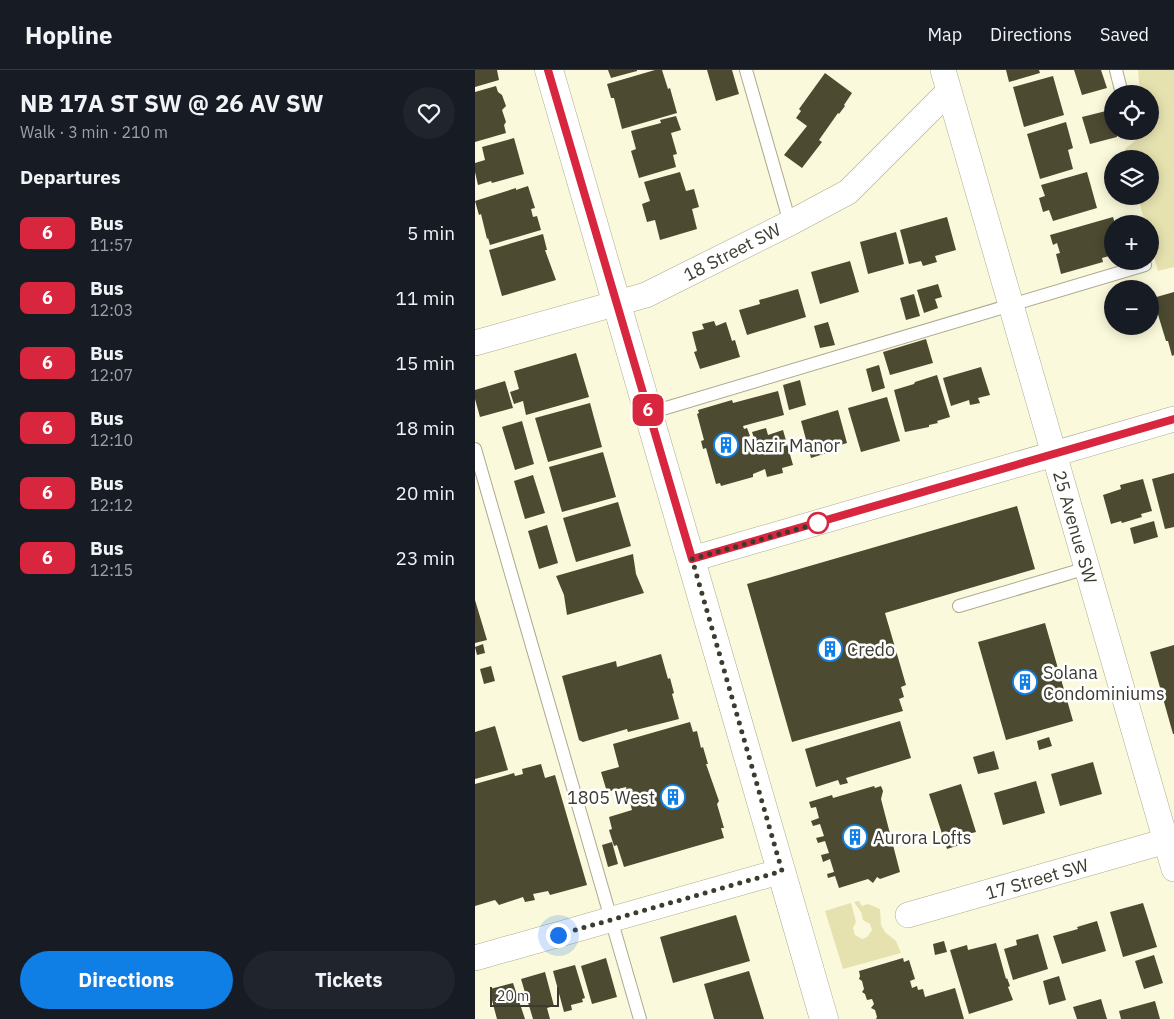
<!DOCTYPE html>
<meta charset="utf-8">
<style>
body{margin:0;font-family:"IBM Plex Sans",sans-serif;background:#20242c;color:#f1f3f6;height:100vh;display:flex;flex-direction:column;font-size:19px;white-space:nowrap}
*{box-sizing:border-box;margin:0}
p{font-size:16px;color:#9ea1a6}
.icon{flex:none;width:28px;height:28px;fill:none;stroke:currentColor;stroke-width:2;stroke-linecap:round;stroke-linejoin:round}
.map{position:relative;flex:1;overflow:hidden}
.panel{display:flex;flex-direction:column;background:#171b24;width:475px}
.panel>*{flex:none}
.badge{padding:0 10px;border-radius:8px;font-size:18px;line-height:32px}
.tools{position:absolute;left:629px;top:15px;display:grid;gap:10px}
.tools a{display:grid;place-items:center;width:55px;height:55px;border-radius:50%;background:#171b24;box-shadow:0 2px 12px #0003;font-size:25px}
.scale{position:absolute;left:15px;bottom:12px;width:69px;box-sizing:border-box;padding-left:5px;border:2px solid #3c3b30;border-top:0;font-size:14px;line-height:18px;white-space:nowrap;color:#3c3b30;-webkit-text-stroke:4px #fff;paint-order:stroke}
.you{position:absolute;width:25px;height:25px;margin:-12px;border:4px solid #fff;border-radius:50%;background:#1a73e8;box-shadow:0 0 0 8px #1a73e833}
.map>.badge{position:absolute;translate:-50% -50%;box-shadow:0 0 0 2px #fff}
h2{padding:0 20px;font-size:19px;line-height:45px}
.round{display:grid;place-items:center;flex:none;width:52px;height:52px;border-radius:26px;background:#20242c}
.summary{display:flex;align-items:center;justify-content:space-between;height:85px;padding:0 20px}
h1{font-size:24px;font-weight:700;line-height:38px}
.primary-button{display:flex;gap:10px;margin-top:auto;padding:10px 20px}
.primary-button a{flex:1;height:58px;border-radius:30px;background:#0f7ee5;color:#fff;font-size:20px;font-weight:700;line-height:58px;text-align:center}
.primary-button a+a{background:#20242c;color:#f1f3f6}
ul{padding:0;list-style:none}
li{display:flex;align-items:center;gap:15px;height:65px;padding:0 20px}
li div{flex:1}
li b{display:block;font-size:19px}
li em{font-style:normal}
li .badge{min-width:55px;font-weight:700;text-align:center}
header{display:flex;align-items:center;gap:30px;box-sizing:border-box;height:70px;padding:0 25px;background:#171b24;border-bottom:1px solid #363941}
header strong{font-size:24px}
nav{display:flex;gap:28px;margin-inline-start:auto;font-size:18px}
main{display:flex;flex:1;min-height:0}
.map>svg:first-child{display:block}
</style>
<header>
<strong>Hopline</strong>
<nav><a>Map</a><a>Directions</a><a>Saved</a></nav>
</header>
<main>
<section class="panel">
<div class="summary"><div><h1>NB 17A ST SW @ 26 AV SW</h1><p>Walk · 3 min · 210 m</p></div><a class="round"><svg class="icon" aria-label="heart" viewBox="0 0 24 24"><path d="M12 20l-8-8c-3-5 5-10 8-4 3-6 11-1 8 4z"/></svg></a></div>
<h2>Departures</h2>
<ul>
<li><span class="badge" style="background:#d7263d;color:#fff">6</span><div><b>Bus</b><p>11:57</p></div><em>5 min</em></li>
<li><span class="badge" style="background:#d7263d;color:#fff">6</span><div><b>Bus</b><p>12:03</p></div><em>11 min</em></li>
<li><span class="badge" style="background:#d7263d;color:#fff">6</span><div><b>Bus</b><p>12:07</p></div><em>15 min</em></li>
<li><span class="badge" style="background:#d7263d;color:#fff">6</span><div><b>Bus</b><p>12:10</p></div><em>18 min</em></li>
<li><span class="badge" style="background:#d7263d;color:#fff">6</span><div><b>Bus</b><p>12:12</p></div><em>20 min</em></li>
<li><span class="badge" style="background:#d7263d;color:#fff">6</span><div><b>Bus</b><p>12:15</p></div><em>23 min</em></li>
</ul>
<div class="primary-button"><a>Directions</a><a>Tickets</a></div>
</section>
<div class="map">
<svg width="699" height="949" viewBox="0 0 699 949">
<rect width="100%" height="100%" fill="#fbf9db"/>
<path fill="#e6e2b0" d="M 663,0 L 699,0 L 699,197 L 683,201 L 675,171 L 675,154 L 670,154 L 663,126 L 675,126 L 675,89 L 652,89 L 650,79 L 668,64 L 668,61 L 675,61 L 675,24 L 665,24 Z
M 384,831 L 387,836 L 393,834 L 405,839 L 406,855 L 410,862 L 421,871 L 426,883 L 368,899 L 350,841 L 376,833 L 381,852 L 378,858 L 380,865 L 387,869 L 392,867 L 397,860 L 395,854 L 388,850 L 386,842 L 379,832 Z"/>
<path fill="#4d4a32" d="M 0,0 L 22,0 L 24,10 L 0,17 Z
M 133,0 L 162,0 L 162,1 L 136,8 Z
M 180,0 L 187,0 L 193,19 L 195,18 L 202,43 L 147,59 L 139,28 L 136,28 L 132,14 Z
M 232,0 L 257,0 L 264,24 L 241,31 Z
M 531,0 L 564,0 L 565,3 L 534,12 Z
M 599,0 L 626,0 L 632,18 L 607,25 Z
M 350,3 L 377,23 L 369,35 L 370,36 L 364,44 L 363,43 L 344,70 L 347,72 L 327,98 L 309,85 L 332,56 L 321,48 L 326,41 L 324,39 Z
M 578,6 L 589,45 L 549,57 L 538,17 Z
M 21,16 L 23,22 L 27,25 L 31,36 L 27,40 L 31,52 L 29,55 L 31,63 L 0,72 L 0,22 Z
M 635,40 L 638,50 L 638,61 L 641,61 L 642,67 L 615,74 L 607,47 Z
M 201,46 L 206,60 L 196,63 L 202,84 L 198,85 L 201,97 L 164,108 L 156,81 L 161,79 L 156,61 L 186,53 L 185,50 Z
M 591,52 L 598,78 L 593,80 L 598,99 L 565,109 L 552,64 Z
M 39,68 L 49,104 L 17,113 L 16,111 L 3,115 L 0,102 L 0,93 L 10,90 L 7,77 Z
M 205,102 L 211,121 L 219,119 L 224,137 L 217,139 L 222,159 L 185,170 L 180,150 L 172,152 L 167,134 L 175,131 L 169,112 Z
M 612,102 L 622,138 L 578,151 L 574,140 L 568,142 L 564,128 L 570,126 L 566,115 Z
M 53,116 L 60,138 L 56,139 L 58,147 L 62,146 L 66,160 L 15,175 L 13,168 L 12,169 L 6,144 L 4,145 L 0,131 L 41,118 L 41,120 Z
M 472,147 L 481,180 L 460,186 L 462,192 L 448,196 L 446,191 L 434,194 L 425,160 Z
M 638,147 L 640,154 L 638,154 L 638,185 L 627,188 L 628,192 L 586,204 L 581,184 L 585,183 L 582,173 L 578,175 L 575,165 Z
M 421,162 L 429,194 L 393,204 L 385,172 Z
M 68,164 L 72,180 L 70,180 L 81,210 L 27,226 L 14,180 Z
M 375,191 L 384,222 L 345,234 L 336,202 Z
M 463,214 L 467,227 L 460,229 L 463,238 L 449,243 L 442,220 Z
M 323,219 L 331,247 L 272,265 L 264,240 L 285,234 L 284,230 Z
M 699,222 L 699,285 L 697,286 L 693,271 L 691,271 L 678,228 Z
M 439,224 L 445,246 L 431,250 L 425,228 Z
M 239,251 L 241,256 L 251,252 L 257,271 L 260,270 L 265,287 L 225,299 L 219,282 L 222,281 L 217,262 L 229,259 L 227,254 Z
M 353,252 L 360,275 L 345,278 L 339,256 Z
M 451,269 L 458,293 L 415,305 L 408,282 Z
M 101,283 L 114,327 L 51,345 L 48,331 L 39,334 L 35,322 L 44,319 L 39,301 Z
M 404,295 L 410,318 L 397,322 L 391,299 Z
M 506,297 L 515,325 L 503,328 L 505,333 L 495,335 L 494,330 L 476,336 L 468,308 Z
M 462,305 L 475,347 L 462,351 L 463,353 L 454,355 L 454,357 L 430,362 L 419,320 L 439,314 L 440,312 Z
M 325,310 L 331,335 L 314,340 L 308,315 Z
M 30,311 L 38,338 L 5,347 L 0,329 L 0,320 Z
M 303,321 L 309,345 L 268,356 L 269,359 L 272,358 L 275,366 L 272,367 L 274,373 L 280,371 L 277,362 L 291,358 L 293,365 L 308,360 L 318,395 L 307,398 L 308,403 L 292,407 L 290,399 L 278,404 L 278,407 L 246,416 L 245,413 L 241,414 L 231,378 L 228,379 L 226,371 L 229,370 L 222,344 L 224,343 L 223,340 L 257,330 L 258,333 Z
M 412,327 L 425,371 L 386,382 L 373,338 Z
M 115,333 L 127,377 L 73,392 L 60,348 Z
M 363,340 L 372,373 L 356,378 L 358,381 L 336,388 L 326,351 Z
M 47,351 L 59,394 L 40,400 L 27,357 Z
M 128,382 L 141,427 L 87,442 L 74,397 Z
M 699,403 L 699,457 L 690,459 L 677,409 Z
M 58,405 L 70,443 L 50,449 L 39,411 Z
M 668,409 L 677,441 L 666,444 L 667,447 L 647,453 L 646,451 L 636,454 L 628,425 L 646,419 L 645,415 Z
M 143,432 L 156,476 L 101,492 L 88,448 Z
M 542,436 L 560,499 L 410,543 L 431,615 L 426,617 L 429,627 L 424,629 L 428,641 L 317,672 L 272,514 Z
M 679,451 L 683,467 L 659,474 L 655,458 Z
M 72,455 L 83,493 L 64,499 L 53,461 Z
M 158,484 L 161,504 L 169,523 L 92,545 L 89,525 L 81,506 Z
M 0,530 L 12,570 L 0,573 Z
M 570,553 L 598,651 L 531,670 L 503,572 Z
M 8,574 L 10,583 L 2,585 L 0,577 Z
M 699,575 L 699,664 L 698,664 L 675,582 Z
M 186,584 L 193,609 L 195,608 L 199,623 L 197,624 L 204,649 L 153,662 L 152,659 L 108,672 L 104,670 L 87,606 L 141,591 L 142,597 Z
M 16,596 L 20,611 L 9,614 L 5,599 Z
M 425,651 L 436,688 L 371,708 L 373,713 L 365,715 L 363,710 L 341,717 L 330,679 Z
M 215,652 L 218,662 L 222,661 L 226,678 L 228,677 L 233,694 L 231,694 L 244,731 L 242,734 L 249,758 L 246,758 L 249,768 L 149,797 L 142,775 L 139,776 L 134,760 L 137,759 L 134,747 L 157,740 L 151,717 L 132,722 L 126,702 L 144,697 L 138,674 Z
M 20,656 L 33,700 L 0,709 L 0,662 Z
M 574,667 L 577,676 L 564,680 L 562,671 Z
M 519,681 L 524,699 L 503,704 L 498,687 Z
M 618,692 L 627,724 L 585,736 L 576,704 Z
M 66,694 L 70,708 L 80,705 L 112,815 L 75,825 L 73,821 L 58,824 L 60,830 L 50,832 L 48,827 L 24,835 L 20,830 L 0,836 L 0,714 L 39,703 L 40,706 L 48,704 L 47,699 Z
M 561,711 L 570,743 L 528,755 L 519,723 Z
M 486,714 L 501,762 L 489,765 L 491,773 L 472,779 L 454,724 Z
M 399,716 L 400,718 L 406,716 L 408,721 L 406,729 L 425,802 L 405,809 L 402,807 L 398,813 L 393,809 L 364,818 L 360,806 L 353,808 L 352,804 L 359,802 L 355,789 L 348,792 L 346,785 L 354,783 L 350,771 L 343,773 L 341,768 L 349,766 L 345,754 L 338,756 L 336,751 L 344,748 L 341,737 L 336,738 L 334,732 L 357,725 L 358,728 Z
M 137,772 L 143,794 L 133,797 L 127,775 Z
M 668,833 L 682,877 L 648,887 L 635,842 Z
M 261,845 L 275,891 L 198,913 L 185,867 Z
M 622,851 L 631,881 L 587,894 L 578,866 L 603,859 L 602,857 Z
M 563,864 L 573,899 L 538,910 L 529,879 L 542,875 L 541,870 Z
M 469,871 L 472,882 L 460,885 L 458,874 Z
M 521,873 L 531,909 L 532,908 L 535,916 L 533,917 L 538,930 L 494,944 L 475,880 L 492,875 L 493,880 Z
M 679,885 L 688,913 L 669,919 L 660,891 Z
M 131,888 L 142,927 L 117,934 L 106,896 Z
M 428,888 L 429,892 L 434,890 L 440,909 L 435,911 L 437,918 L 442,916 L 443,920 L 448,919 L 450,927 L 480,918 L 489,949 L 401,949 L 402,947 L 400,940 L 396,938 L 399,934 L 397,929 L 392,930 L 390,924 L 387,922 L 389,919 L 387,911 L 384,909 L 385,906 L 384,901 Z
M 100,895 L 110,928 L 107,929 L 108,932 L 96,935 L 97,940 L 89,942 L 78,901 Z
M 274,901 L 289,949 L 239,949 L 229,914 Z
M 70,902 L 79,936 L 72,938 L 75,949 L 58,949 L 46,909 Z
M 584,906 L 591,930 L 574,935 L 568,911 Z
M 38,913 L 50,949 L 22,949 L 15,923 L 16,923 L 15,919 Z
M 626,929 L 632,949 L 602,949 L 598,937 Z
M 680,931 L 685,949 L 646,949 L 644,941 Z"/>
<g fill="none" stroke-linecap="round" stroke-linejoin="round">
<defs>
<path id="service" d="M 271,0 L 315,153
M 641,0 L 647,24
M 174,343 L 670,195
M 0,379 L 165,949
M 484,536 L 612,498"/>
<path id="minor" d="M 468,0 L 699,799
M 0,273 L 171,225 L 315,153 L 373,122 L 474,21
M 217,489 L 699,349
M 433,845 L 691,771
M 0,888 L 307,801"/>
<path id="tertiary" d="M 74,0 L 349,949"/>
</defs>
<use href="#service" stroke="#acaa8e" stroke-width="14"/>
<use href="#minor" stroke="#acaa8e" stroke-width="26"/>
<use href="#tertiary" stroke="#acaa8e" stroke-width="29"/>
<use href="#service" stroke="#fff" stroke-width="12"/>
<use href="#minor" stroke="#fff" stroke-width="25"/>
<use href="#tertiary" stroke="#fff" stroke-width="28"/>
</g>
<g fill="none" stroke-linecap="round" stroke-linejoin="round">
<defs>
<path id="line" d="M 73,0 L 217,489 L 699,349"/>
</defs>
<use href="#line" stroke="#fff" stroke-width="11"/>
<use href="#line" stroke="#d7263d" stroke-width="8"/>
<path stroke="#3c3b30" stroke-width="5" stroke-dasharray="0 9" d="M 83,865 L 307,801 L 217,489 L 351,451 L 343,453"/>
</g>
<defs>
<symbol id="building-ring" viewBox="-11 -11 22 22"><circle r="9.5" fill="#fff" stroke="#0f7ee5" stroke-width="1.5"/><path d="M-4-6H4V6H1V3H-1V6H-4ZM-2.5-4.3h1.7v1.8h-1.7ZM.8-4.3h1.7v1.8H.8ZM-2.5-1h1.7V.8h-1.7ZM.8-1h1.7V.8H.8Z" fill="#0f7ee5"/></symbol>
</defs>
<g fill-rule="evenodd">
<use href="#building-ring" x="237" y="361" width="28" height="28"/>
<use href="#building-ring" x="341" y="565" width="28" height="28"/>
<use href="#building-ring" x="536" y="598" width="28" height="28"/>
<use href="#building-ring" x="184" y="713" width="28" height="28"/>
<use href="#building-ring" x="366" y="753" width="28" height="28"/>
</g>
<circle fill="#fff" stroke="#d7263d" stroke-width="2.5" cx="343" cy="453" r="10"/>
<g text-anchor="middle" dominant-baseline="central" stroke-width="5" stroke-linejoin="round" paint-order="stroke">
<g font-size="18" fill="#3c3b30" stroke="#fff">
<text transform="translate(257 182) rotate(-27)">18 Street SW</text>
<text transform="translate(600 457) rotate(74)">25 Avenue SW</text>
<text transform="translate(562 809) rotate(-16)">17 Street SW</text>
</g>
<g font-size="18" fill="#3c3b30" stroke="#fff" text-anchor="start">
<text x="268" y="375">Nazir Manor</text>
<text x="372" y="579">Credo</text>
<text x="568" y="602">Solana<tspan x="568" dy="21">Condominiums</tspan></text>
<text x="180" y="727" text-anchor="end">1805 West</text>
<text x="398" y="767">Aurora Lofts</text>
</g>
</g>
</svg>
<div class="tools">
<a><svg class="icon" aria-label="locate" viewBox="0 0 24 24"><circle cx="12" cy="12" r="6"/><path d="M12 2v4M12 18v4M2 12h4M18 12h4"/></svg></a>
<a><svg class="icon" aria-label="layers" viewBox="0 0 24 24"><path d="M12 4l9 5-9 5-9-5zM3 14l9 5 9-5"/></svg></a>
<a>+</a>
<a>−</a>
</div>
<div class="scale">20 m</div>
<div class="you" style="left:83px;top:865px"></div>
<b class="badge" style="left:173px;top:340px;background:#d7263d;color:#fff">6</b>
</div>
</main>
